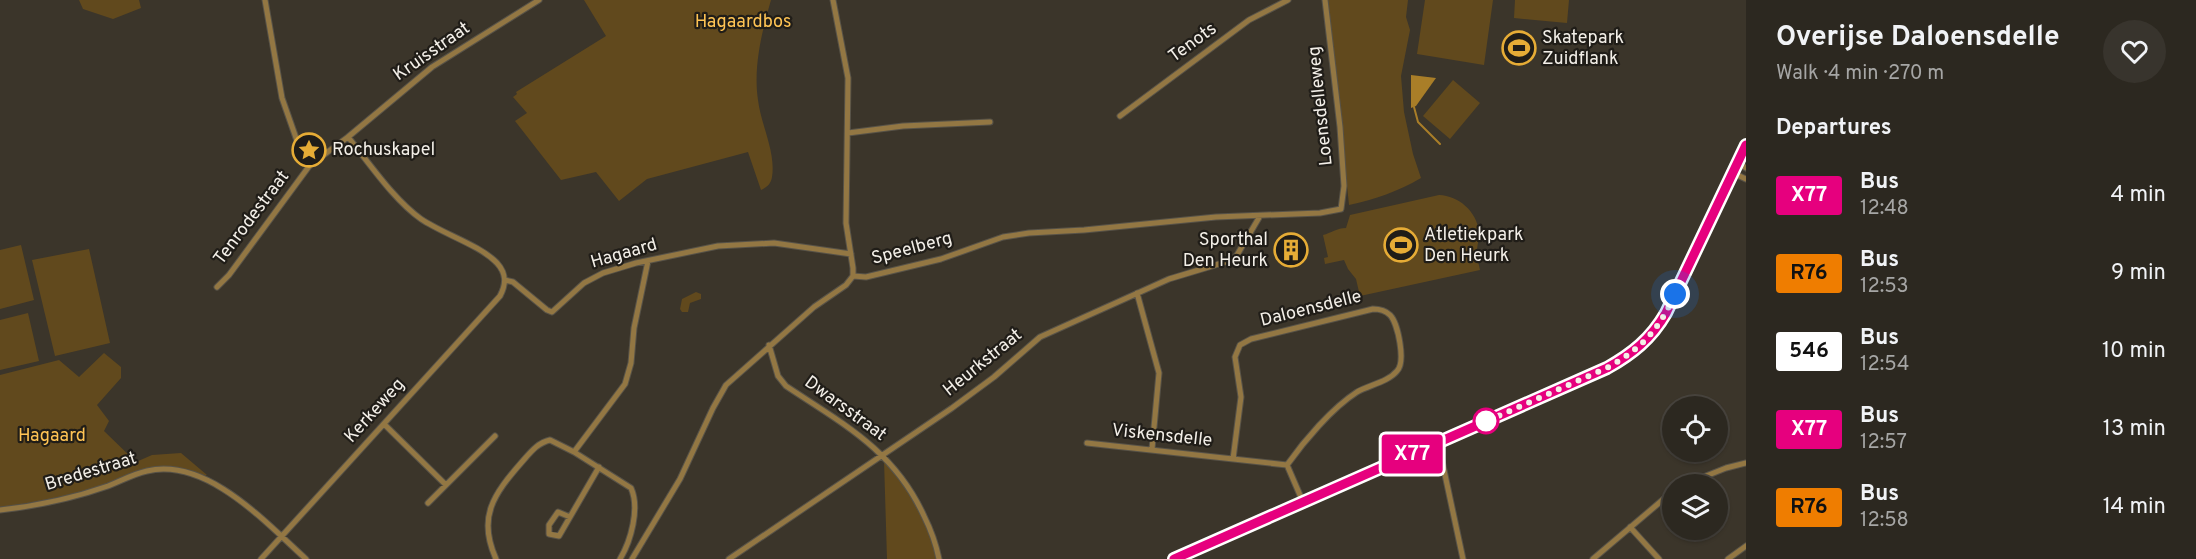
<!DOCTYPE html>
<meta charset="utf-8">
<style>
body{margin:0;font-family:Overpass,sans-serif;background:#38342d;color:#f1f3f6;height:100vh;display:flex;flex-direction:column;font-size:22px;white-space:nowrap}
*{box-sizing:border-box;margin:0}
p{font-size:20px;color:#a6a6a5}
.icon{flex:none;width:33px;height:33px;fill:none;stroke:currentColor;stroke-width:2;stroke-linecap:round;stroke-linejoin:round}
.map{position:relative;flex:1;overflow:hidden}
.side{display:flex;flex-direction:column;background:#2c2820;width:450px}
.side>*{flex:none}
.badge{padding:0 12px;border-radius:4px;font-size:21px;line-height:39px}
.fabs{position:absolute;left:1662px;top:396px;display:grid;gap:12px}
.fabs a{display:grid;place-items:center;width:66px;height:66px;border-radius:50%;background:#2c2820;box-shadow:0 2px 4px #0004,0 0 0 2px #48443e;font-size:30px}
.you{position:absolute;width:30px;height:30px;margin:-15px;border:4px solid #fff;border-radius:50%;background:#1a73e8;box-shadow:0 0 0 9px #1a73e833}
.map>.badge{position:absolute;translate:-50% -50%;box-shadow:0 0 0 3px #fff}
h2{padding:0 30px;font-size:22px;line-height:54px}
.round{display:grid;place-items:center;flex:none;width:63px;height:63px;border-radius:32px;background:#38342d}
.overview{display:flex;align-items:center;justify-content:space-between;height:102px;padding:0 30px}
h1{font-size:28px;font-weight:700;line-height:45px}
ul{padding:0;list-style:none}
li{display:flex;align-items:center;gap:18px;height:78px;padding:0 30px}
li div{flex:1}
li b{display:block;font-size:22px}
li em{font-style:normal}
li .badge{min-width:66px;font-weight:700;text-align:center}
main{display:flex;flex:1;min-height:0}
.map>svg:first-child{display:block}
</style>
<main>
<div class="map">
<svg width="1746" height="559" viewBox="0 0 1746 559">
<rect width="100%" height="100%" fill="#3b352a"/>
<path fill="#61491d" d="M 79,0 L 139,0 L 141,8 L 113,19 L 83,9 Z
M 584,0 L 771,0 C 762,31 753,67 758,100 C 761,125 776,152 772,177 C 771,184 767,187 761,190 L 748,152 L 647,179 L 619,201 L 596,172 L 561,180 L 515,121 L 527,113 L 513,97 L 517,94 L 516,92 L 606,36 Z
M 1328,0 L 1408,0 L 1406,17 L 1410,30 L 1401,76 L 1404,112 L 1413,154 L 1421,178 C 1397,192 1376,199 1349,205 Z
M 1425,0 L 1493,0 L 1484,65 L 1417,54 Z
M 1515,0 L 1569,0 L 1567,23 L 1514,18 Z
M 1514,34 L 1516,34 L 1530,44 L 1522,57 L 1513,58 L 1510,56 L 1511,41 Z
M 1453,80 L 1480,103 L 1450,139 L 1423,116 Z
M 1439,195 C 1459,196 1476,211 1479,231 C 1480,238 1477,244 1477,251 C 1476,257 1479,264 1480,270 L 1360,296 L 1356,279 L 1348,269 L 1344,260 L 1325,264 L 1324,258 L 1328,257 L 1323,235 C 1331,233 1337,228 1346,228 L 1350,215 Z
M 21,245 L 34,300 L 0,309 L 0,250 Z
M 89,249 L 110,343 L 55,356 L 32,260 Z
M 696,292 L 701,294 L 701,299 L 690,303 L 688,312 L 682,312 L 680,309 L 682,299 Z
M 28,313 L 39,361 L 0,370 L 0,320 Z
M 104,353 L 121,367 L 121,378 L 97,405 L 109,421 L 104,431 L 136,462 L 152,455 L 181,453 L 207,475 L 202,477 C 188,473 172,465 157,467 C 139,468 122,480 105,485 C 71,495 35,503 0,507 L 0,375 L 59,360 L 79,377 Z
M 884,460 C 911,492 926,518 937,559 L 887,559 Z"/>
<path fill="#a97e28" d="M 1411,75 L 1436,78 L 1416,106 L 1411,108 Z"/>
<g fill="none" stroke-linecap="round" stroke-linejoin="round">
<path stroke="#a97e28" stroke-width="2" d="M 1414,107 L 1418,122 L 1440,144"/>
<defs>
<path id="minor" d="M 265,0 L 282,98 L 302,155 L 310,165
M 833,0 L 848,78 L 846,223 L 853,268 L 853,276
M 1120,116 L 1249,20 L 1288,0
M 848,133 L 903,126 L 990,122
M 348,137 L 432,67 L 539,0
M 1738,163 L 1746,168
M 1733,173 L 1746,179
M 853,276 L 866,277 L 941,259 L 1003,237 L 1029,233 L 1084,230 L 1216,217 L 1320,213 L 1341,209 L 1344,186 L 1340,127 L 1325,0
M 505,280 L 513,282 L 547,310 L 552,312 L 584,283 L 603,273 L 636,263 L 718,246 L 774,243 L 851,254
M 217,287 L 229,275 L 310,165 L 348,137 C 370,164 394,200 421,219 C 443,234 480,245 497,263 C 506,273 507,283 500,296 L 261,559
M 1137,293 L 1159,373 L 1152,449
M 769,345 L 778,376 L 786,386 C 843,424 894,450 924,516 C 931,530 936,544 939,559
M 384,424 L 446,485
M 1438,442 L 1463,559
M 1087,443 L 1287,465
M 574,452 L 625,384 L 631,363 L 634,328 L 648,261
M 1233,459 L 1241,397 L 1235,357 L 1240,345 L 1251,339 L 1373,309 C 1379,309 1385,310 1390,315 C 1398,323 1406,362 1397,371 C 1388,382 1369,385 1357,392 C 1332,408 1304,441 1287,465
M 1287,465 L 1303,502
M 1686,484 L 1726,468 L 1746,463
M 428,503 L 495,436
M 0,510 C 36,506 74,498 108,486 C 121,481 133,474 147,471 C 207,457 266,523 306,559
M 570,517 L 558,512 L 549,525 L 549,534 L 559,536 L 599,467
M 1630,527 L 1659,559
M 496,559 C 477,517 494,494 521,463 C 530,453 537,443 550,440 L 574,452 L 631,488 C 640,508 631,541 620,559
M 632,559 L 680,479 L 713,408 L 726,385 L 814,307 L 846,285 L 853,276
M 729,559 L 952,408 L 994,377 L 1040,337 L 1169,279 L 1232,260 L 1237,255 L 1260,216
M 1593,559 L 1672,492
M 1728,559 L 1746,546"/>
<path id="secondary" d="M 1175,559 L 1607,368 C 1632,354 1651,339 1666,313 L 1746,145"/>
</defs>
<use href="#minor" stroke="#585348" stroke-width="7"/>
<use href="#secondary" stroke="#585348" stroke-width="9"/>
<use href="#minor" stroke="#937743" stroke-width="5"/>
<use href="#secondary" stroke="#c89a43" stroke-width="8"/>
</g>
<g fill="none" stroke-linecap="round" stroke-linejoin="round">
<defs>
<path id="line" d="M 1174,559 L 1607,368 C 1632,354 1651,339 1666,313 L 1746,145"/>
</defs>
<use href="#line" stroke="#fff" stroke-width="14"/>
<use href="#line" stroke="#e6007e" stroke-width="9"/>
<path stroke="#f3efe8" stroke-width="6" stroke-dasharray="0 10.8" d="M 1486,421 L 1478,425 L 1607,368 C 1642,348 1658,331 1675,294"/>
</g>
<defs>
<symbol id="stadium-ring" viewBox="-11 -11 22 22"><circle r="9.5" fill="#201d18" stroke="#e6ac36" stroke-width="1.5"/><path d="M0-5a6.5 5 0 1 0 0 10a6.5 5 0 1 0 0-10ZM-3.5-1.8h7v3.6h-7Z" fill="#e6ac36"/></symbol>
<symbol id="sight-ring" viewBox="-11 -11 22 22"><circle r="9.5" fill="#201d18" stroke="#e6ac36" stroke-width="1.5"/><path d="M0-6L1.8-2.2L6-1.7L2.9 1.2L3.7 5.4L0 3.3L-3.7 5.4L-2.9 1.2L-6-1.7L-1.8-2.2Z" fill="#e6ac36"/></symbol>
<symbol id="building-ring" viewBox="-11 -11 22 22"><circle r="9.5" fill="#201d18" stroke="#e6ac36" stroke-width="1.5"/><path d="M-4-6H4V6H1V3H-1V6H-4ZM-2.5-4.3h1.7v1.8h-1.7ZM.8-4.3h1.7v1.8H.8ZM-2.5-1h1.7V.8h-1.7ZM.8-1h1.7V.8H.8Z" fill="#e6ac36"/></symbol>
</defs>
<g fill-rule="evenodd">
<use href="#stadium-ring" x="1500" y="29" width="38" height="38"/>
<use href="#sight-ring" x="290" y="131" width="38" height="38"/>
<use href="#stadium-ring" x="1382" y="226" width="38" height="38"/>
<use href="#building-ring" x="1272" y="231" width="38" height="38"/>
</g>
<circle fill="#fff" stroke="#e6007e" stroke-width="3" cx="1486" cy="421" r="12"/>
<g text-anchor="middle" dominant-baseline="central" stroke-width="4.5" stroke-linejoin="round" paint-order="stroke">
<g font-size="18" fill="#ffc454" stroke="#201d18">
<text x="743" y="22">Hagaardbos</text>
<text x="52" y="436">Hagaard</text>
</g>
<g font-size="18" fill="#f3efe8" stroke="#201d18" text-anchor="start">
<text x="1542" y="38">Skatepark<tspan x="1542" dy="21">Zuidflank</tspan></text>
<text x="332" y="150">Rochuskapel</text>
<text x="1424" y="235">Atletiekpark<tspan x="1424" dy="21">Den Heurk</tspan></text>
<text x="1268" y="240" text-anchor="end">Sporthal<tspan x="1268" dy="21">Den Heurk</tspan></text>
</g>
<g font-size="18" fill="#f3efe8" stroke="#201d18">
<text transform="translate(1193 43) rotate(-36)">Tenots</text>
<text transform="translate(432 52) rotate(-35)">Kruisstraat</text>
<text transform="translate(1321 106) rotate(-96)">Loensdelleweg</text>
<text transform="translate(252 218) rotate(-53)">Tenrodestraat</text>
<text transform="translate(912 249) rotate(-15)">Speelberg</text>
<text transform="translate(624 254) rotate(-16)">Hagaard</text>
<text transform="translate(1311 309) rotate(-14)">Daloensdelle</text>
<text transform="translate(983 363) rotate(-39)">Heurkstraat</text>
<text transform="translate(845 409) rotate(36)">Dwarsstraat</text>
<text transform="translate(375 411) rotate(-48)">Kerkeweg</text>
<text transform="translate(1162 436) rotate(6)">Viskensdelle</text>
<text transform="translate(91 472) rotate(-17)">Bredestraat</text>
</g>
</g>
</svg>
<div class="fabs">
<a><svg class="icon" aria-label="locate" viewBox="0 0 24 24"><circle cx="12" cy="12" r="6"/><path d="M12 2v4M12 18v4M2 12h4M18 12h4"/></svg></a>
<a><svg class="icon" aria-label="layers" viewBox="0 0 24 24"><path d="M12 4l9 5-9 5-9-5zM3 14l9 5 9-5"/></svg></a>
</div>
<div class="you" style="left:1675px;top:294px"></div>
<b class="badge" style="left:1412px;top:454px;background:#e6007e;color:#fff">X77</b>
</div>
<section class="side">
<div class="overview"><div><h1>Overijse Daloensdelle</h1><p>Walk · 4 min · 270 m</p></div><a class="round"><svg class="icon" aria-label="heart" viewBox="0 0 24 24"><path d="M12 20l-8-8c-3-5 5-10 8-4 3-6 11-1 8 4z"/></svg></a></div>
<h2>Departures</h2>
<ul>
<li><span class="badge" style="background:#e6007e;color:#fff">X77</span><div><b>Bus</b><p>12:48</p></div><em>4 min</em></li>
<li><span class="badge" style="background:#ef7d00;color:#111">R76</span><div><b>Bus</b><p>12:53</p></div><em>9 min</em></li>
<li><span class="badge" style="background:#fff;color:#111">546</span><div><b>Bus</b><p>12:54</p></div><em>10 min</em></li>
<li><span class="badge" style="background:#e6007e;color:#fff">X77</span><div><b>Bus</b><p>12:57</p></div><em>13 min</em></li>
<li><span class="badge" style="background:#ef7d00;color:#111">R76</span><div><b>Bus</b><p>12:58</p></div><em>14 min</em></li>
</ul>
</section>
</main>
